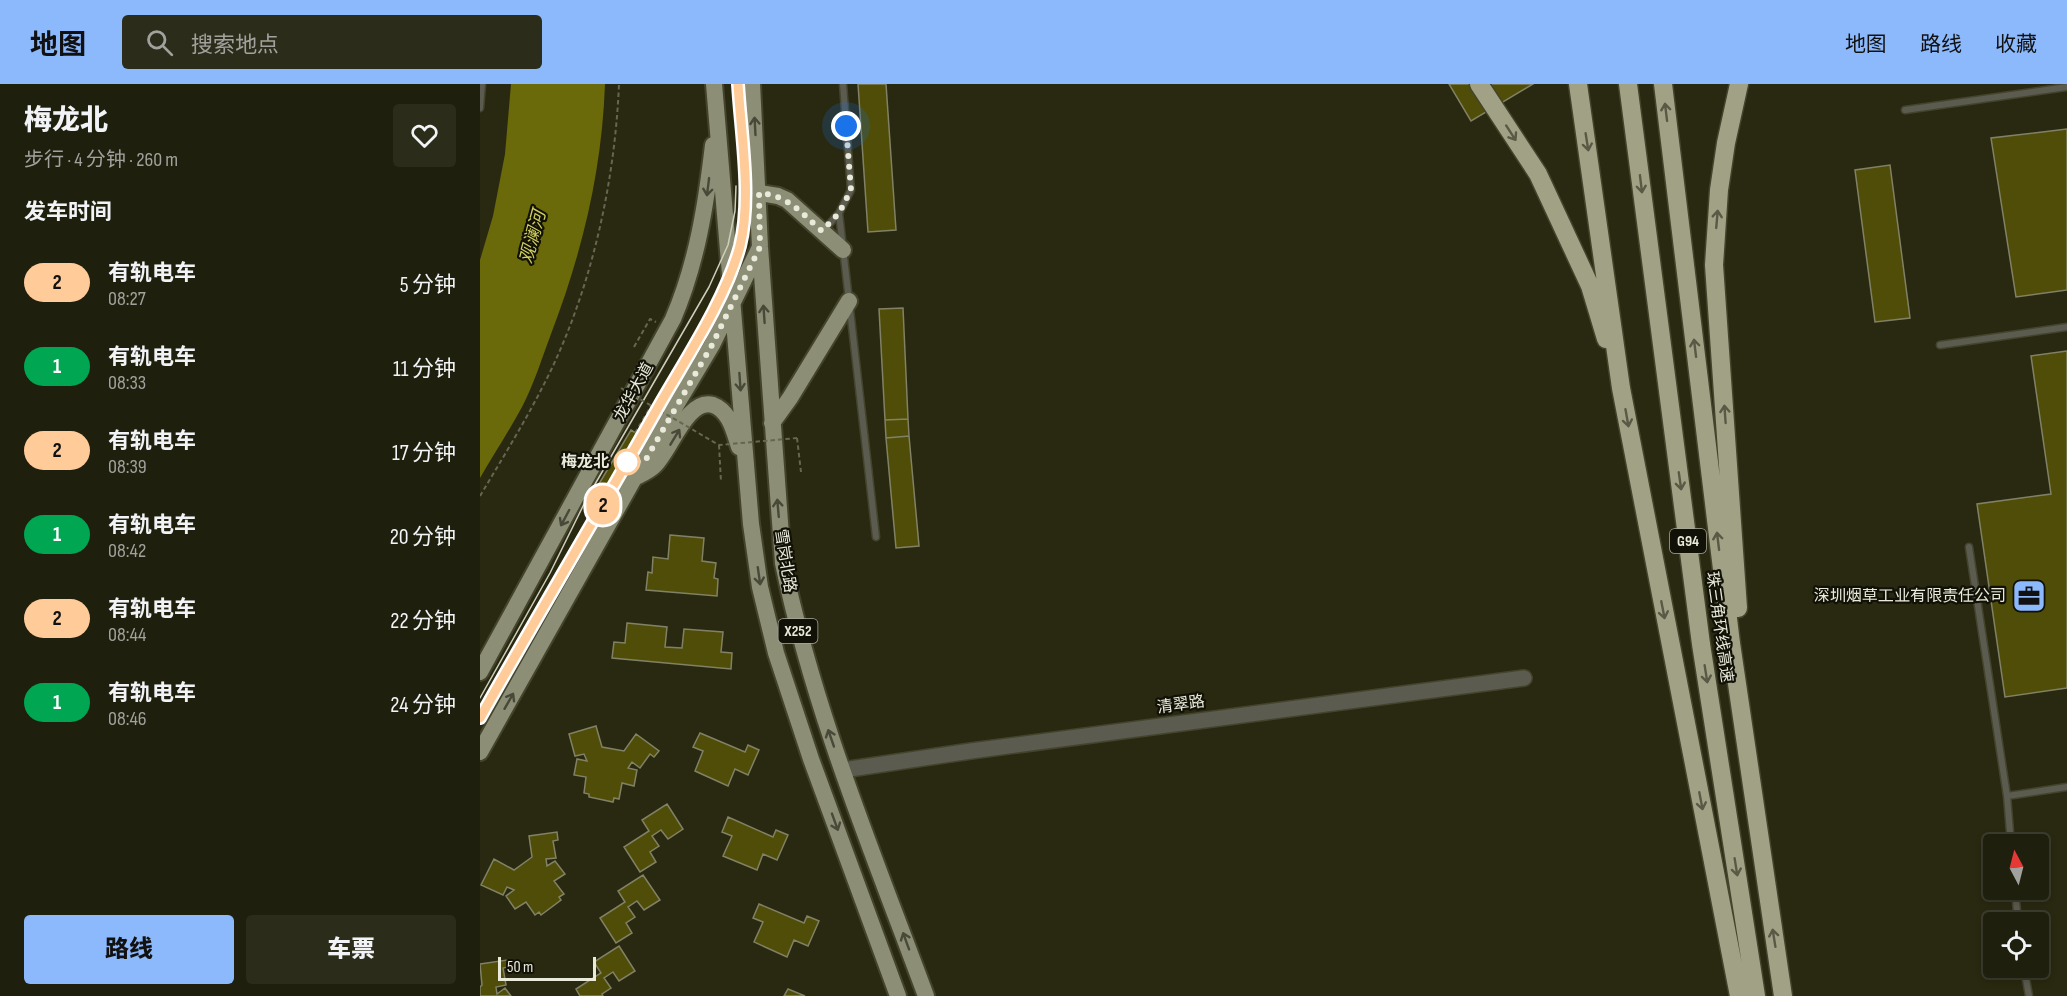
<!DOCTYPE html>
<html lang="zh">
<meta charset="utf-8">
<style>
body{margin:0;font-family:"Sofia Sans Condensed","Noto Sans SC",sans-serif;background:#2c2c1b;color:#f1f3f6;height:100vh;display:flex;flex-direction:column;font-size:22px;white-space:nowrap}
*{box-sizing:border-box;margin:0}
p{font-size:20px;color:#a1a29d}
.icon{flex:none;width:33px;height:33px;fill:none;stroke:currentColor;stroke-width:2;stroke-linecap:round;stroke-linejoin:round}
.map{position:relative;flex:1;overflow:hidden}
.side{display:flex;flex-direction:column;background:#1f1f0d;width:480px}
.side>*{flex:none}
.badge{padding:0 12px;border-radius:20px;font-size:21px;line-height:39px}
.needle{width:39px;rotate:353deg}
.buttons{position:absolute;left:1503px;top:750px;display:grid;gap:12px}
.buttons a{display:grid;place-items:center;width:66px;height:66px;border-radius:6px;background:#1f1f0d;box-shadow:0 3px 9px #0003,0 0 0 2px #3c3d2e;font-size:30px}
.scale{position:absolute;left:18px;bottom:15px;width:98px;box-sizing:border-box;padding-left:6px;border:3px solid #eaeadb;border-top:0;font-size:16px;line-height:21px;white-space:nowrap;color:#eaeadb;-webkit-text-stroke:4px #111107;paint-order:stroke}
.you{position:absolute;width:30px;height:30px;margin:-15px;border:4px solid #fff;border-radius:50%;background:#1a73e8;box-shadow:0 0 0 9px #1a73e833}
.map>.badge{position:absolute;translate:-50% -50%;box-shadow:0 0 0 3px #fff}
h2{padding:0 24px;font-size:22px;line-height:54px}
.round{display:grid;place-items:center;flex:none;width:63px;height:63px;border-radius:6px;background:#2c2c1b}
.overview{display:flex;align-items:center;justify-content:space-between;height:102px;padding:0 24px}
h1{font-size:28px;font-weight:800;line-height:45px}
.button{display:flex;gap:12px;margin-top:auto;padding:12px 24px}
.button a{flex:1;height:69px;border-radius:6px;background:#8cb9fc;color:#111;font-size:24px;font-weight:800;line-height:69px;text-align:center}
.button a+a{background:#2c2c1b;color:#f1f3f6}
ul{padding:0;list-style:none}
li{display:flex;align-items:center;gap:18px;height:84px;padding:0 24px}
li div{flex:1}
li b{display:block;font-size:22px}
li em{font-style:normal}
li .badge{min-width:66px;font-weight:700;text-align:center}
header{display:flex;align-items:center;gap:36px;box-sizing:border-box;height:84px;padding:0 30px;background:#8cb9fc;color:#111}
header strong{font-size:28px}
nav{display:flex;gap:33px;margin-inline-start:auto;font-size:21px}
.search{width:420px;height:54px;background:#2c2c1b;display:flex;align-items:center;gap:15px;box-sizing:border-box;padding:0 21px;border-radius:6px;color:#a1a29d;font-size:22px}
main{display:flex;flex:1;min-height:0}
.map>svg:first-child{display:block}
</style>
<header>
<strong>地图</strong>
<div class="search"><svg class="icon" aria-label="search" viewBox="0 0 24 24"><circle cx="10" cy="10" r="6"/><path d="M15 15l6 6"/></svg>搜索地点</div>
<nav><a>地图</a><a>路线</a><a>收藏</a></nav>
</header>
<main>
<section class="side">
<div class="overview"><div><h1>梅龙北</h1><p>步行 · 4 分钟 · 260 m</p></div><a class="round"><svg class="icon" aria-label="heart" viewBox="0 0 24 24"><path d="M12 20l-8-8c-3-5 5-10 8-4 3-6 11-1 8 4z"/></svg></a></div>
<h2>发车时间</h2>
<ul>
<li><span class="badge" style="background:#fc9;color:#111">2</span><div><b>有轨电车</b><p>08:27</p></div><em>5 分钟</em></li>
<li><span class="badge" style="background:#00a651;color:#fff">1</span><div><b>有轨电车</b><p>08:33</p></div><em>11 分钟</em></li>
<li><span class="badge" style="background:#fc9;color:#111">2</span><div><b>有轨电车</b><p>08:39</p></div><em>17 分钟</em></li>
<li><span class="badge" style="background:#00a651;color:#fff">1</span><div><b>有轨电车</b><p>08:42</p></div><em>20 分钟</em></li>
<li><span class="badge" style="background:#fc9;color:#111">2</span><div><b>有轨电车</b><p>08:44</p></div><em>22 分钟</em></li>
<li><span class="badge" style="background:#00a651;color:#fff">1</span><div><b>有轨电车</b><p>08:46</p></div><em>24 分钟</em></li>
</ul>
<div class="button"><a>路线</a><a>车票</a></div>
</section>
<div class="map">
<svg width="1587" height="912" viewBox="0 0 1587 912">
<rect width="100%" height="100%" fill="#292911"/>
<path fill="#6b6a0b" d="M 31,0 L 125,0 C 122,87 102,169 71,250 C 62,274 54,300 42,323 C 29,347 14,370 0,394 L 0,176 L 13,132 L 25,70 Z"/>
<path fill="#4f4d07" stroke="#818166" stroke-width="1.5" d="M 378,0 L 406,0 L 416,146 L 388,148 Z
M 969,0 L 1053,0 L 991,37 Z
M 1587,45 L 1587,206 L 1536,213 L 1511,54 Z
M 1410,81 L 1430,234 L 1395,238 L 1375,86 Z
M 423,224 L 428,335 L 405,336 L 399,225 Z
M 1587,267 L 1587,604 L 1525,613 L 1497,420 L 1571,410 L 1551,272 Z
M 428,335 L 429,352 L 406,354 L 405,336 Z
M 151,346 L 159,351 L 116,425 L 107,420 Z
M 429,352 L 439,462 L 416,464 L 406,354 Z
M 190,451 L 224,454 L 222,477 L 236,479 L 234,494 L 238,495 L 237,512 L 166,506 L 168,488 L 172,489 L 173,473 L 188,475 Z
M 147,539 L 187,543 L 185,563 L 202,564 L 204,545 L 243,548 L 241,568 L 252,569 L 251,585 L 132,574 L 134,558 L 145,559 Z
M 116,642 L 122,663 L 144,667 L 156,650 L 179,667 L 174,673 L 170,670 L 160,684 L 152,678 L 148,684 L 157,686 L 154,702 L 142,699 L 139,715 L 134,714 L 133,718 L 109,713 L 109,710 L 104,709 L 106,693 L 94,691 L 97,675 L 107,677 L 104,670 L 95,672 L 89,650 Z
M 220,649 L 265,668 L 268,661 L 279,666 L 268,691 L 255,685 L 248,702 L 215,687 L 223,667 L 213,663 Z
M 187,720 L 203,745 L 188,755 L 181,746 L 172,752 L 179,762 L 170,768 L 176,778 L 160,788 L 144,763 L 169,747 L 162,736 Z
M 248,733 L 293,753 L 296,746 L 308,751 L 297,776 L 283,770 L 277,786 L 243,772 L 252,752 L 242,748 Z
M 77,748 L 78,756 L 73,757 L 76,774 L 66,775 L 67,782 L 75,777 L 85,790 L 74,797 L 84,810 L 79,813 L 81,816 L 61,831 L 59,828 L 55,831 L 46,818 L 35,825 L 26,812 L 34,806 L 27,803 L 23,811 L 1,801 L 14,775 L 34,786 L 52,773 L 49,752 Z
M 163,791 L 180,816 L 164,826 L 157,817 L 148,823 L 155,833 L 146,839 L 152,849 L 136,859 L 120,834 L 145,818 L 138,807 Z
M 279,820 L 324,839 L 327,832 L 339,837 L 328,862 L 314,856 L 307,873 L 274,858 L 283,838 L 273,834 Z
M 139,862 L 155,887 L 139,897 L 133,888 L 124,894 L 131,904 L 122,910 L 123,912 L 100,912 L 96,905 L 121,889 L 114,878 Z
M 27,876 L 28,883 L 23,884 L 26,901 L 16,903 L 17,910 L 25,904 L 31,912 L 0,912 L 0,903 L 2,901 L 0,880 Z
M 308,905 L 325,912 L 304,912 Z"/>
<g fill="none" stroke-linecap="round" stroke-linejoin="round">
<defs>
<path id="service" d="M 0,24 L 2,0
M 1425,26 L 1587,3
M 359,129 L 396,453
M 344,146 L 359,129 L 371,106 L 363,0
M 1460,261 L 1587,243
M 1489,463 L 1527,712 L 1531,760
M 1527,712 L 1587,703
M 1535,806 L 1538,838
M 1544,884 L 1549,912"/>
<path id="tertiary" d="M 363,686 L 491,667 L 1044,594"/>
<path id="primary" d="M 234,0 L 271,440 L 280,503 L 296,569 L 331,675 L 418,912
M 272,0 L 280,163 L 303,479 C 334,628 393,769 446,912
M 279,109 L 298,112 L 307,116 L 363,166
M 292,339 L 310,314 L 369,217
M 158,392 C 164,389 170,386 174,382 C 190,368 207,313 233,321 C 250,327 254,348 259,363
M 0,588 L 193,235 C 217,179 226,121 233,61
M 0,668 L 183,343 L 232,261 L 279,165"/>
<path id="motorway" d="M 999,0 L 1058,90 L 1110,202 L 1126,255
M 1098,0 L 1141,304 L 1259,912
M 1148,0 L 1221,560 L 1276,912
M 1183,0 L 1251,559 L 1303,912
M 1258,524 L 1234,181 L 1239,106 L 1246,59 L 1259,0"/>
</defs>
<use href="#service" stroke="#44442d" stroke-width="9"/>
<use href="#tertiary" stroke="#44442d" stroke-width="18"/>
<use href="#primary" stroke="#44442d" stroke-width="20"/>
<use href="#motorway" stroke="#44442d" stroke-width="21"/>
<path stroke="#666651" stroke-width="2" stroke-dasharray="4.5 3" stroke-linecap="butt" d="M 154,263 L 170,235 L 176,238
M 155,349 L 171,322
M 317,354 L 321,388
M 239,361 L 241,398
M 0,412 C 25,370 51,328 72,284 C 113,197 135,96 139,0"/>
<use href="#service" stroke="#5b5b50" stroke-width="6"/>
<use href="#tertiary" stroke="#5b5b50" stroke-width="15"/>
<use href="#primary" stroke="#8d8e76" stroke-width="16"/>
<use href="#motorway" stroke="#a1a185" stroke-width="18"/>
<path stroke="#cecebd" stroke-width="1.5" d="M 0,614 L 70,489 L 107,414 L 229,203 L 248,161 L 255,127 L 256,102
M 0,634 L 238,216 C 247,198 255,180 260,160 C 272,109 262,52 258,0"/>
<path stroke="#666651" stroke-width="2" stroke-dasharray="4.5 3" stroke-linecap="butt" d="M 141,304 L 239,361 L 317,354"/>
</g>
<defs><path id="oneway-shaft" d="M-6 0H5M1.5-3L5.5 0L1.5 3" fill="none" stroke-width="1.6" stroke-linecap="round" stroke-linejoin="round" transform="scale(1.5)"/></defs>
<g stroke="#595946">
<use href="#oneway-shaft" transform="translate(1186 28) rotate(-97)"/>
<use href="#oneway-shaft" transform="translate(1031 49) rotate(57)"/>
<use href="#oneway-shaft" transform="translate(1107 58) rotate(81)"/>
<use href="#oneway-shaft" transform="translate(1161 100) rotate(83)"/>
<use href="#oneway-shaft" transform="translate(1237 135) rotate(-85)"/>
<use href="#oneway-shaft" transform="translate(1215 264) rotate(-97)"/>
<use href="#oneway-shaft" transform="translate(1245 330) rotate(-94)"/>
<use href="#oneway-shaft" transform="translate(1147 334) rotate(80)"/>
<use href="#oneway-shaft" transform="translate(1200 397) rotate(82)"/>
<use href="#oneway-shaft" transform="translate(1238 457) rotate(-97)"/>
<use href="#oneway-shaft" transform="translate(1183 526) rotate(79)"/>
<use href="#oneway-shaft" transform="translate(1226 590) rotate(81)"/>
<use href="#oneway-shaft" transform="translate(1221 717) rotate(79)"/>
<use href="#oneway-shaft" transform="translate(1256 783) rotate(81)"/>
<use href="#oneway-shaft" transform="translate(1294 854) rotate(-99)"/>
</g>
<g stroke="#494939">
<use href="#oneway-shaft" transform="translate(275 42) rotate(-93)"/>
<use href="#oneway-shaft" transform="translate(228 103) rotate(97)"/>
<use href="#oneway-shaft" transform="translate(284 230) rotate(-94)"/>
<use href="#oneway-shaft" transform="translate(260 298) rotate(86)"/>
<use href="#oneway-shaft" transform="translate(195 353) rotate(-59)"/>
<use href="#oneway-shaft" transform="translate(298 424) rotate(-95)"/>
<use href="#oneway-shaft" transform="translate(85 434) rotate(118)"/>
<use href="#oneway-shaft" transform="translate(279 492) rotate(82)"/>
<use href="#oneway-shaft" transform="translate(29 617) rotate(-60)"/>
<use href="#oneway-shaft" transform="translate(351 654) rotate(-109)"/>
<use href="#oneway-shaft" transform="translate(355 738) rotate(70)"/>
<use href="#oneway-shaft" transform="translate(426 857) rotate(-110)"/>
</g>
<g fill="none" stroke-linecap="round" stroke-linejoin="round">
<defs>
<path id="line" d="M 0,634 C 59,529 121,425 180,320 C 207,273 246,214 260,162 C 272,113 261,51 258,0"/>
</defs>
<use href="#line" stroke="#fff" stroke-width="14"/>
<use href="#line" stroke="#fc9" stroke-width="9"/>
<path stroke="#eaeadb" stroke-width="6" stroke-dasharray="0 10.8" d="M 147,378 L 165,377 L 232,261 L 280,163 L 279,109 C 308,111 321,129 342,147 L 359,129 L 371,106 L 366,42"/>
</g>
<defs>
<symbol id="office-square" viewBox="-11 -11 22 22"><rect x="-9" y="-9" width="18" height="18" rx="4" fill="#8cb9fc" stroke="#111107"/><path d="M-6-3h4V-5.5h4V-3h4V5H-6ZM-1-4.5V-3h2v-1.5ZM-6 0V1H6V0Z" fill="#111"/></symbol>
</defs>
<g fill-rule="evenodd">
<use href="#office-square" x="1530" y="493" width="38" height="38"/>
</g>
<circle fill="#fff" stroke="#fc9" stroke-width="3" cx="147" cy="378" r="12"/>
<g text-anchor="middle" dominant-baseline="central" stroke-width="4.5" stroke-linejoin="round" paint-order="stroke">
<g fill="#111107" stroke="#a9a99b" stroke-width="1.5">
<rect x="1190" y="445" width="36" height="24" rx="4.5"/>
<rect x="298.5" y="535" width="39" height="24" rx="4.5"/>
</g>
<g font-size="15" font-weight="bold" fill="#eaeadb">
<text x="1208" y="457">G94</text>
<text x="318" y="547">X252</text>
</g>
<g font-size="16" fill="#eaeadb" stroke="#111107">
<text transform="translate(154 308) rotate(-61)">龙华大道</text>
<text transform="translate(305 477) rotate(81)">雪岗北路</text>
<text transform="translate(1239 543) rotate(82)">珠三角环线高速</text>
<text transform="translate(701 621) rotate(-8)">清翠路</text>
</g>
<g font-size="16" font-weight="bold" fill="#eaeadb" stroke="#111107" text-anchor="end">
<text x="129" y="378">梅龙北</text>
</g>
<g font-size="16" fill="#eaeadb" stroke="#111107" text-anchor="end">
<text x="1526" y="512">深圳烟草工业有限责任公司</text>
</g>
<g font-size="18" font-style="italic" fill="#d0ce5d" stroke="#111107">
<text transform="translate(53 153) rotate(-75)">观澜河</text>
</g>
</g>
</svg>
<div class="buttons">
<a><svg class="needle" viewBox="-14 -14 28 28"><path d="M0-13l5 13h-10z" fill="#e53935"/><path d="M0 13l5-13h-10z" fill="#a1a29d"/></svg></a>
<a><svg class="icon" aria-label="locate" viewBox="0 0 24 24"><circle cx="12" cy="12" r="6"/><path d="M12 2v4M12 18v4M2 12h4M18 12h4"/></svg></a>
</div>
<div class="scale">50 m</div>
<div class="you" style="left:366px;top:42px"></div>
<b class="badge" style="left:123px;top:421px;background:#fc9;color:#111">2</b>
</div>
</main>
